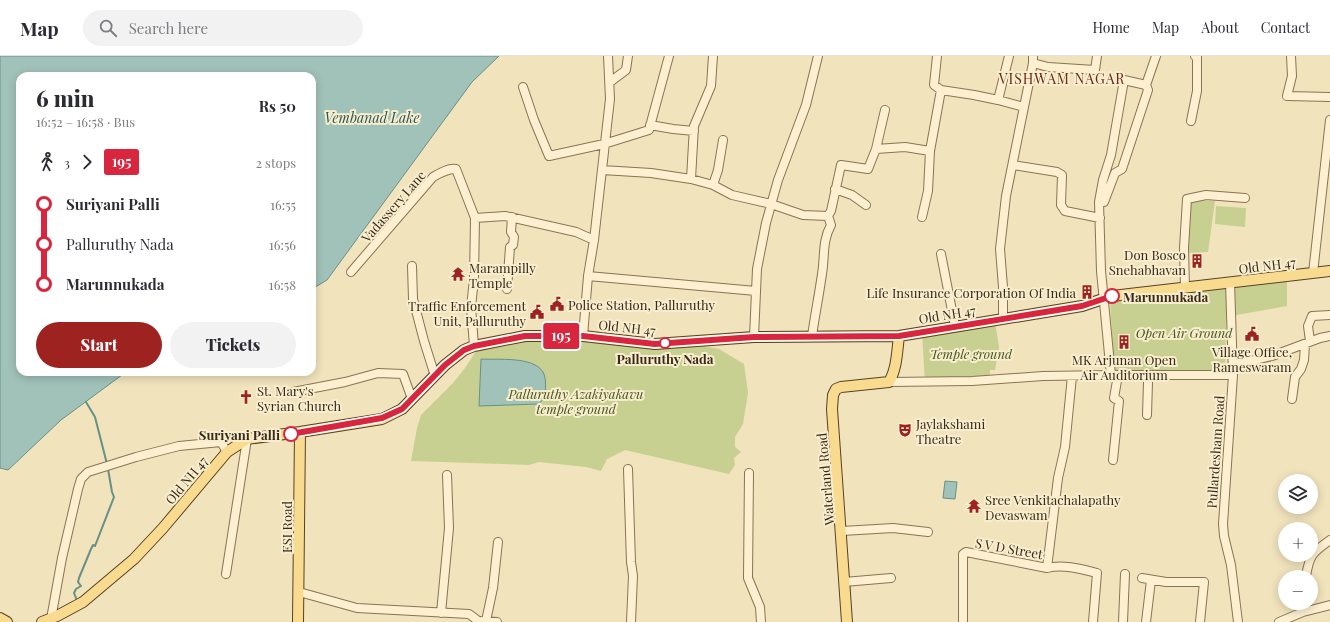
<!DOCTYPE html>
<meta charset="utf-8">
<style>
body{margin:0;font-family:"Playfair Display",serif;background:#f2f2f3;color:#2b2b33;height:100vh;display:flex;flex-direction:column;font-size:15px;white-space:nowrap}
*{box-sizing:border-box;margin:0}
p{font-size:13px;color:#7c7c81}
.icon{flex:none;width:22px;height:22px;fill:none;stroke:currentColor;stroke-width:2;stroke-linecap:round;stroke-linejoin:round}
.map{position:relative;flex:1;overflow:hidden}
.panel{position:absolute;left:16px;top:16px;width:300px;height:304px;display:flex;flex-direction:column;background:#fff;border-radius:12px;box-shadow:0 2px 10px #0003}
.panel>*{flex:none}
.badge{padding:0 8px;border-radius:3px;font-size:14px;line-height:26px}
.controls{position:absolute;left:1278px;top:418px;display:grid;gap:8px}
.controls a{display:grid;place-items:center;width:40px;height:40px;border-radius:50%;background:#fff;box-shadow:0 2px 10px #0003;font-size:20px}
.map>.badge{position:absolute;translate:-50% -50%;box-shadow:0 0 0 2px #fff}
.legs{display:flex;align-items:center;gap:6px;height:44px;padding:0 20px;font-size:13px}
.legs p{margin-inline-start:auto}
.summary{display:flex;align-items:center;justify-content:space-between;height:68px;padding:0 20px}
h1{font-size:22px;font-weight:800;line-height:30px}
.cta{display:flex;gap:8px;margin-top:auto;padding:8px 20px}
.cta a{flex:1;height:46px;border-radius:24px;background:#9e221f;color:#fff;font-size:16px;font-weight:800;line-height:46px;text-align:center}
.cta a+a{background:#f2f2f3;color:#2b2b33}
ul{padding:0 20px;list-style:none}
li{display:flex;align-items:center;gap:14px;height:40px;font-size:15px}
li i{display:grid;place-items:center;width:6px;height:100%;margin:0 5px;background:currentColor}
li i::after{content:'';width:10px;height:10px;margin:-5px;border:3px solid;border-radius:50%;background:#fff}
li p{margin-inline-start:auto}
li:first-child i{background:linear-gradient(#0000 50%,currentColor 0)}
li:last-child i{background:linear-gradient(currentColor 50%,#0000 0)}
header{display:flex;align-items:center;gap:24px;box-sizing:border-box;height:56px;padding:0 20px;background:#fff;border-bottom:1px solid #e1e1e2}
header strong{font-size:19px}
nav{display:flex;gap:22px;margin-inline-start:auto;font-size:14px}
.search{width:280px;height:36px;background:#f2f2f3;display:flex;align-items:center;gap:10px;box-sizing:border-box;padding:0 14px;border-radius:22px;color:#7c7c81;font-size:15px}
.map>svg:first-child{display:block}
</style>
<header>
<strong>Map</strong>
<div class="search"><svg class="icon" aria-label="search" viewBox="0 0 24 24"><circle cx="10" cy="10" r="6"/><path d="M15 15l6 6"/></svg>Search here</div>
<nav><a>Home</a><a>Map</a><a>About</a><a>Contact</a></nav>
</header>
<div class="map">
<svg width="1330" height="566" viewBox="0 0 1330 566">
<rect width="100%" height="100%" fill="#f1e3bc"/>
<path fill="#c7d090" d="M 1189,144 L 1215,145 L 1208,196 L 1185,197 Z
M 1216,150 L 1246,152 L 1245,171 L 1215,168 Z
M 1287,220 L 1287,250 L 1231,260 L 1231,227 Z
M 1227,228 L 1225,317 L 1114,316 L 1110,243 Z
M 995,266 L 999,291 L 995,314 L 990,314 L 990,322 L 925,327 L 922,277 Z
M 534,282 L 687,287 L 719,293 L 744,308 L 748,337 L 743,368 L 735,381 L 735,391 L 741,396 L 734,402 L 735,409 L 729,418 L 625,394 L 607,403 L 601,415 L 586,411 L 539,406 L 529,409 L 411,405 L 417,372 L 421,359 L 453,327 L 465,312 L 478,292 Z"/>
<path fill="#a1c2b9" stroke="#679087" d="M 0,0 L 499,0 L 472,26 L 327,224 L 312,233 L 312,20 L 20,20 L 20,316 L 126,316 L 61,364 L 8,414 L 0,412 Z
M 481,303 C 498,304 533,300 543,316 C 547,323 545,334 545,341 L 539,348 L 479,350 Z
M 945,425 L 957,426 L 955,443 L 943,442 Z"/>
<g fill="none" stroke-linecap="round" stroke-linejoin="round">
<path stroke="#679087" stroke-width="2" d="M 86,346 L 95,361 L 107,408
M 76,542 L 74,537 L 76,533 L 81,530 L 78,526 L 79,522 L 91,493 L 93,489 L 95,490 L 114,441 L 112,436 L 108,413"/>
<defs>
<path id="minor" d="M 1156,0 L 1146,29 L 1124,24 L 1111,99 L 1103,124 L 1099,146 L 1101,215 L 1111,319 L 1233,319
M 1291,0 L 1292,20 L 1287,40 L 1330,41
M 1033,7 L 1048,11 L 1095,14 L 1097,0
M 610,26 L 626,14 L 628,0
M 523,31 L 534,64 L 549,100 L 604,88 L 649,74 L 669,0
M 941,34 L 974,39 L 998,44
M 1024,51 L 1033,7 L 1033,0
M 1191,65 L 1197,35 L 1197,0 L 1195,0
M 650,69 L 673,73 L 694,75
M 876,93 L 885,54
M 1013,109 L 1057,116 L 1062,119 L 1061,149 L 1065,155 L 1100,162
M 602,114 L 651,117 L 691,123 L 713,129 L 732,139 L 771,148 L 803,159 L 828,160 L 831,155 L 841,109 L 868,113 L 876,93 L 905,91 L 930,95
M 691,123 L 694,70 L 711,30 L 713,0
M 713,129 L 718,114 L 723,84
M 835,133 L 852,139 L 866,149
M 1099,146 L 1104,146 L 1115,117 L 1122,113 L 1148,34 L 1146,29
M 922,161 L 928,135 L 930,95 L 941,34 L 934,29 L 937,0
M 941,198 L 955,270
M 412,210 L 413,243 L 424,285 L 435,320
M 351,216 L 433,121 C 440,117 448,112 456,113 L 475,162
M 1313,217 L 1330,64
M 588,220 L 756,235
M 1230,226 L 1233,319 L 1223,468 L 1224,480 L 1231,509 L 1238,566
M 1185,232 L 1184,192 L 1187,143 L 1206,139 L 1245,142
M 507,233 L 510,191 L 513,189 L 514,181 L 511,176 L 512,161
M 1003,262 L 1003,231 L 1000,193 L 1006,140 L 1024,51 L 998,44 L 1009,0
M 583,280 L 588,220 L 594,184 L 610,43 L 608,0
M 812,280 C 815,259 819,239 822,218 C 825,200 822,185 831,169 L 828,160
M 754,281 L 757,213 L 766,167 L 778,124 L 806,49 L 818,0
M 1310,285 L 1308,270 L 1312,260 L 1330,259
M 474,290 L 471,251 L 474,223 L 475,162 L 505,160 L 576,176 L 594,184
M 1233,309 L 1272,300 L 1320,282 L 1330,280
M 889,326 L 972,325 L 1043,320 L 1111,319
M 288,337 L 345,326 L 378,317 L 403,318 L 412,343
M 1292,343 L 1295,321 L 1301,313 L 1304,304 L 1305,288
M 1147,359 L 1148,326 L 1149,319
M 1113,404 L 1119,345 L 1114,342 L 1118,319
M 628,413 L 631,506 L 633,520 L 631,566
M 749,417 L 748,522 L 760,551 L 761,566
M 842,475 L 893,472 L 928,476
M 1047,512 L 1058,422 L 1065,391 L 1072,320
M 226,518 L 247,383
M 1306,521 C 1309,499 1313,496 1330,484
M 1142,522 L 1166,526 L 1204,526 L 1200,566
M 844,526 L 891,522
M 299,536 L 357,552 L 469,558 L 477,564 L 477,566
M 1303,556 L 1330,549
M 441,557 L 449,472 L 447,419
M 51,563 L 62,502 L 78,433 L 81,423 L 88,416 L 136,401 L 179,390 L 221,386 L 227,396
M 482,565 L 497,566
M 486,565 L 493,532 L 498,486
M 963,566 L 963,498 L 966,496 L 1047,512 C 1063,508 1081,513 1097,517 L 1093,566
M 1123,566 L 1125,518
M 1146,566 L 1151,524
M 1279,566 L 1303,556 L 1303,547"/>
<path id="major" d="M 0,562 L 7,566
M 42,566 L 57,560 L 83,546 L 134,503 L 163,472 L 227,396 L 247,383 L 300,376 L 382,363 L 402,353 L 445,309 L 464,294 L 474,290 L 525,280 L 583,280 L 655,288 L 754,281 L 899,280 L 1082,250 L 1112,240 L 1330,215
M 298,566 L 300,376
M 847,566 L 832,353 L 833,339 L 836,333 L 841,331 L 889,326 C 897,313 897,295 899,280"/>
</defs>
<use href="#minor" stroke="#8a7354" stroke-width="10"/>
<use href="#major" stroke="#574029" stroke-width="12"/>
<use href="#minor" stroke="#fcf0d0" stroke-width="8"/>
<use href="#major" stroke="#f9db90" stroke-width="10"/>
</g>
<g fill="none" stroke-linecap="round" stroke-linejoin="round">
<defs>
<path id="line-1" d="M 291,378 L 382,362 L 402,353 L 445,309 L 464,294 L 474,290 L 525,280 L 583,280 L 655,288 L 754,281 L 899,280 L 1082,250 L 1112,240"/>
</defs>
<use href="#line-1" stroke="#fff" stroke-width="9"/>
<use href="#line-1" stroke="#d7263d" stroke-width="6"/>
</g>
<defs>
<symbol id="building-bare" viewBox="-9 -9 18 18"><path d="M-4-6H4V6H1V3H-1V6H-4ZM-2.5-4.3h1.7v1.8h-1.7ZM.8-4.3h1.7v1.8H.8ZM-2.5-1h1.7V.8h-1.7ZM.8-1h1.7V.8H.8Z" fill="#9e221f" stroke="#f8edcd" stroke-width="2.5" paint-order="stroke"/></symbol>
<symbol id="temple-bare" viewBox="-9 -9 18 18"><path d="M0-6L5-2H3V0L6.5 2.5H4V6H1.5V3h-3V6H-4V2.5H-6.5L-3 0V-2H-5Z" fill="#9e221f" stroke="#f8edcd" stroke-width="2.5" paint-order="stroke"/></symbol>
<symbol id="civic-bare" viewBox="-9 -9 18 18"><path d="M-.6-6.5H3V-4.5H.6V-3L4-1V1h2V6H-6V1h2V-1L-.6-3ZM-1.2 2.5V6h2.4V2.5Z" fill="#9e221f" stroke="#f8edcd" stroke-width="2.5" paint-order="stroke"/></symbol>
<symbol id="church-bare" viewBox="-9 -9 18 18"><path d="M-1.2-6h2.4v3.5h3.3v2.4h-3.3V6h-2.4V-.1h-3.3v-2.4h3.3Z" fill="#9e221f" stroke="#f8edcd" stroke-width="2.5" paint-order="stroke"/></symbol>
<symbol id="theatre-bare" viewBox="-9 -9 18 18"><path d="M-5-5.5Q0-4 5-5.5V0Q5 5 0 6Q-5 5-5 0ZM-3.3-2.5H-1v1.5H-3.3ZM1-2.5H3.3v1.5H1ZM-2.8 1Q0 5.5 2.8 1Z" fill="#9e221f" stroke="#f8edcd" stroke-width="2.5" paint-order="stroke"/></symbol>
</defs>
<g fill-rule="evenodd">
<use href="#building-bare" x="1187" y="195" width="20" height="20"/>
<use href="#temple-bare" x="448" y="208" width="20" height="20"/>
<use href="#building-bare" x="1077" y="226" width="20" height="20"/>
<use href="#civic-bare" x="547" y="238" width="20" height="20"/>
<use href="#civic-bare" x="527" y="246" width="20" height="20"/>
<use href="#civic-bare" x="1242" y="268" width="20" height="20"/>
<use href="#building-bare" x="1114" y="276" width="20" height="20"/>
<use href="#church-bare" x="236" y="331" width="20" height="20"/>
<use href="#theatre-bare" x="895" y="364" width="20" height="20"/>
<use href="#temple-bare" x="964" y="440" width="20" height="20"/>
</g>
<g fill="#fff" stroke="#d7263d" stroke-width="2">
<circle cx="1112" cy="240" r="7"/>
<circle cx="665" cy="287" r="5"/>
<circle cx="291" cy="378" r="7"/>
</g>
<g text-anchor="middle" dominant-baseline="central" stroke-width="4" stroke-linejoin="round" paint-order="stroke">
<g font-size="13" fill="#382a1b" stroke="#f8edcd">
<text transform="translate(393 150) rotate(-49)">Vadassery Lane</text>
<text transform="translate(1267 209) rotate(-7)">Old NH 47</text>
<text transform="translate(947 258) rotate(-9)">Old NH 47</text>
<text transform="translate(627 271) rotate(6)">Old NH 47</text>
<text transform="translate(1215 396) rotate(-86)">Pullardesham Road</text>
<text transform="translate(825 423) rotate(-95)">Waterland Road</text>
<text transform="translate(186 424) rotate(-50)">Old NH 47</text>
<text transform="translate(286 471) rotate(-90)">ESI Road</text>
<text transform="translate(1009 492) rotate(10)">S V D Street</text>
</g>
<g font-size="13" fill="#382a1b" stroke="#f8edcd" text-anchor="start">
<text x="1186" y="198" text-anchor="end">Don Bosco<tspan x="1186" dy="15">Snehabhavan</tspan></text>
<text x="469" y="211">Marampilly<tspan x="469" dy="15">Temple</tspan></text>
<text x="1076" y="236" text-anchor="end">Life Insurance Corporation Of India</text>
<text x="568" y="248">Police Station, Palluruthy</text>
<text x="526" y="249" text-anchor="end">Traffic Enforcement<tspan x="526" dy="15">Unit, Palluruthy</tspan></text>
<text x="1252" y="295" text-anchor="middle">Village Office,<tspan x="1252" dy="15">Rameswaram</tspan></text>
<text x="1124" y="303" text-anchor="middle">MK Arjunan Open<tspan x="1124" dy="15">Air Auditorium</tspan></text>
<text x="257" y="334">St. Mary's<tspan x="257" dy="15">Syrian Church</tspan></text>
<text x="916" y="367">Jaylakshami<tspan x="916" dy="15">Theatre</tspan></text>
<text x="985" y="443">Sree Venkitachalapathy<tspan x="985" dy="15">Devaswam</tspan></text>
</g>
<g font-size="13" font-weight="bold" fill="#382a1b" stroke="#f8edcd" text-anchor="start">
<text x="1123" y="240">Marunnukada</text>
<text x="665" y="302" text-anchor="middle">Palluruthy Nada</text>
<text x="280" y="378" text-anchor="end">Suriyani Palli</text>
</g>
<g font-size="13" font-style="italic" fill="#47561f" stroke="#f8edcd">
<text x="1184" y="276">Open Air Ground</text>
<text x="971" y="297">Temple ground</text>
<text x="576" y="337">Palluruthy Azakiyakavu<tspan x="576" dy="15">temple ground</tspan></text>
</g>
<g font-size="14" letter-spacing="1" fill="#682a16" stroke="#f8edcd">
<text x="1062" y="22">VISHWAM NAGAR</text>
</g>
<g font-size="14" font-style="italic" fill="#285958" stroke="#f8edcd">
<text x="372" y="61">Vembanad Lake</text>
</g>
</g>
</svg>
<div class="controls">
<a><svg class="icon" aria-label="layers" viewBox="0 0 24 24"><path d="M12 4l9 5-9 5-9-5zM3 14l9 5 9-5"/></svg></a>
<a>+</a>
<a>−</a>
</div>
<b class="badge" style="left:561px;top:280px;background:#d7263d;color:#fff">195</b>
<section class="panel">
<div class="summary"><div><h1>6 min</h1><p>16:52 – 16:58 · Bus</p></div><b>Rs 50</b></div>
<div class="legs"><svg class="icon" aria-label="walk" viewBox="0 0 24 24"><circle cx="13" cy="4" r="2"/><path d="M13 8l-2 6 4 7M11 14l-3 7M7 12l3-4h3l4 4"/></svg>3<svg class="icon" aria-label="forward" viewBox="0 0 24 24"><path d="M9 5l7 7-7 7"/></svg><b class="badge" style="background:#d7263d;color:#fff">195</b><p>2 stops</p></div>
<ul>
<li><i style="color:#d7263d"></i><b>Suriyani Palli</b><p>16:55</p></li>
<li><i style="color:#d7263d"></i><span>Palluruthy Nada</span><p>16:56</p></li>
<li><i style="color:#d7263d"></i><b>Marunnukada</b><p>16:58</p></li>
</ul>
<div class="cta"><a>Start</a><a>Tickets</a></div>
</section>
</div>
